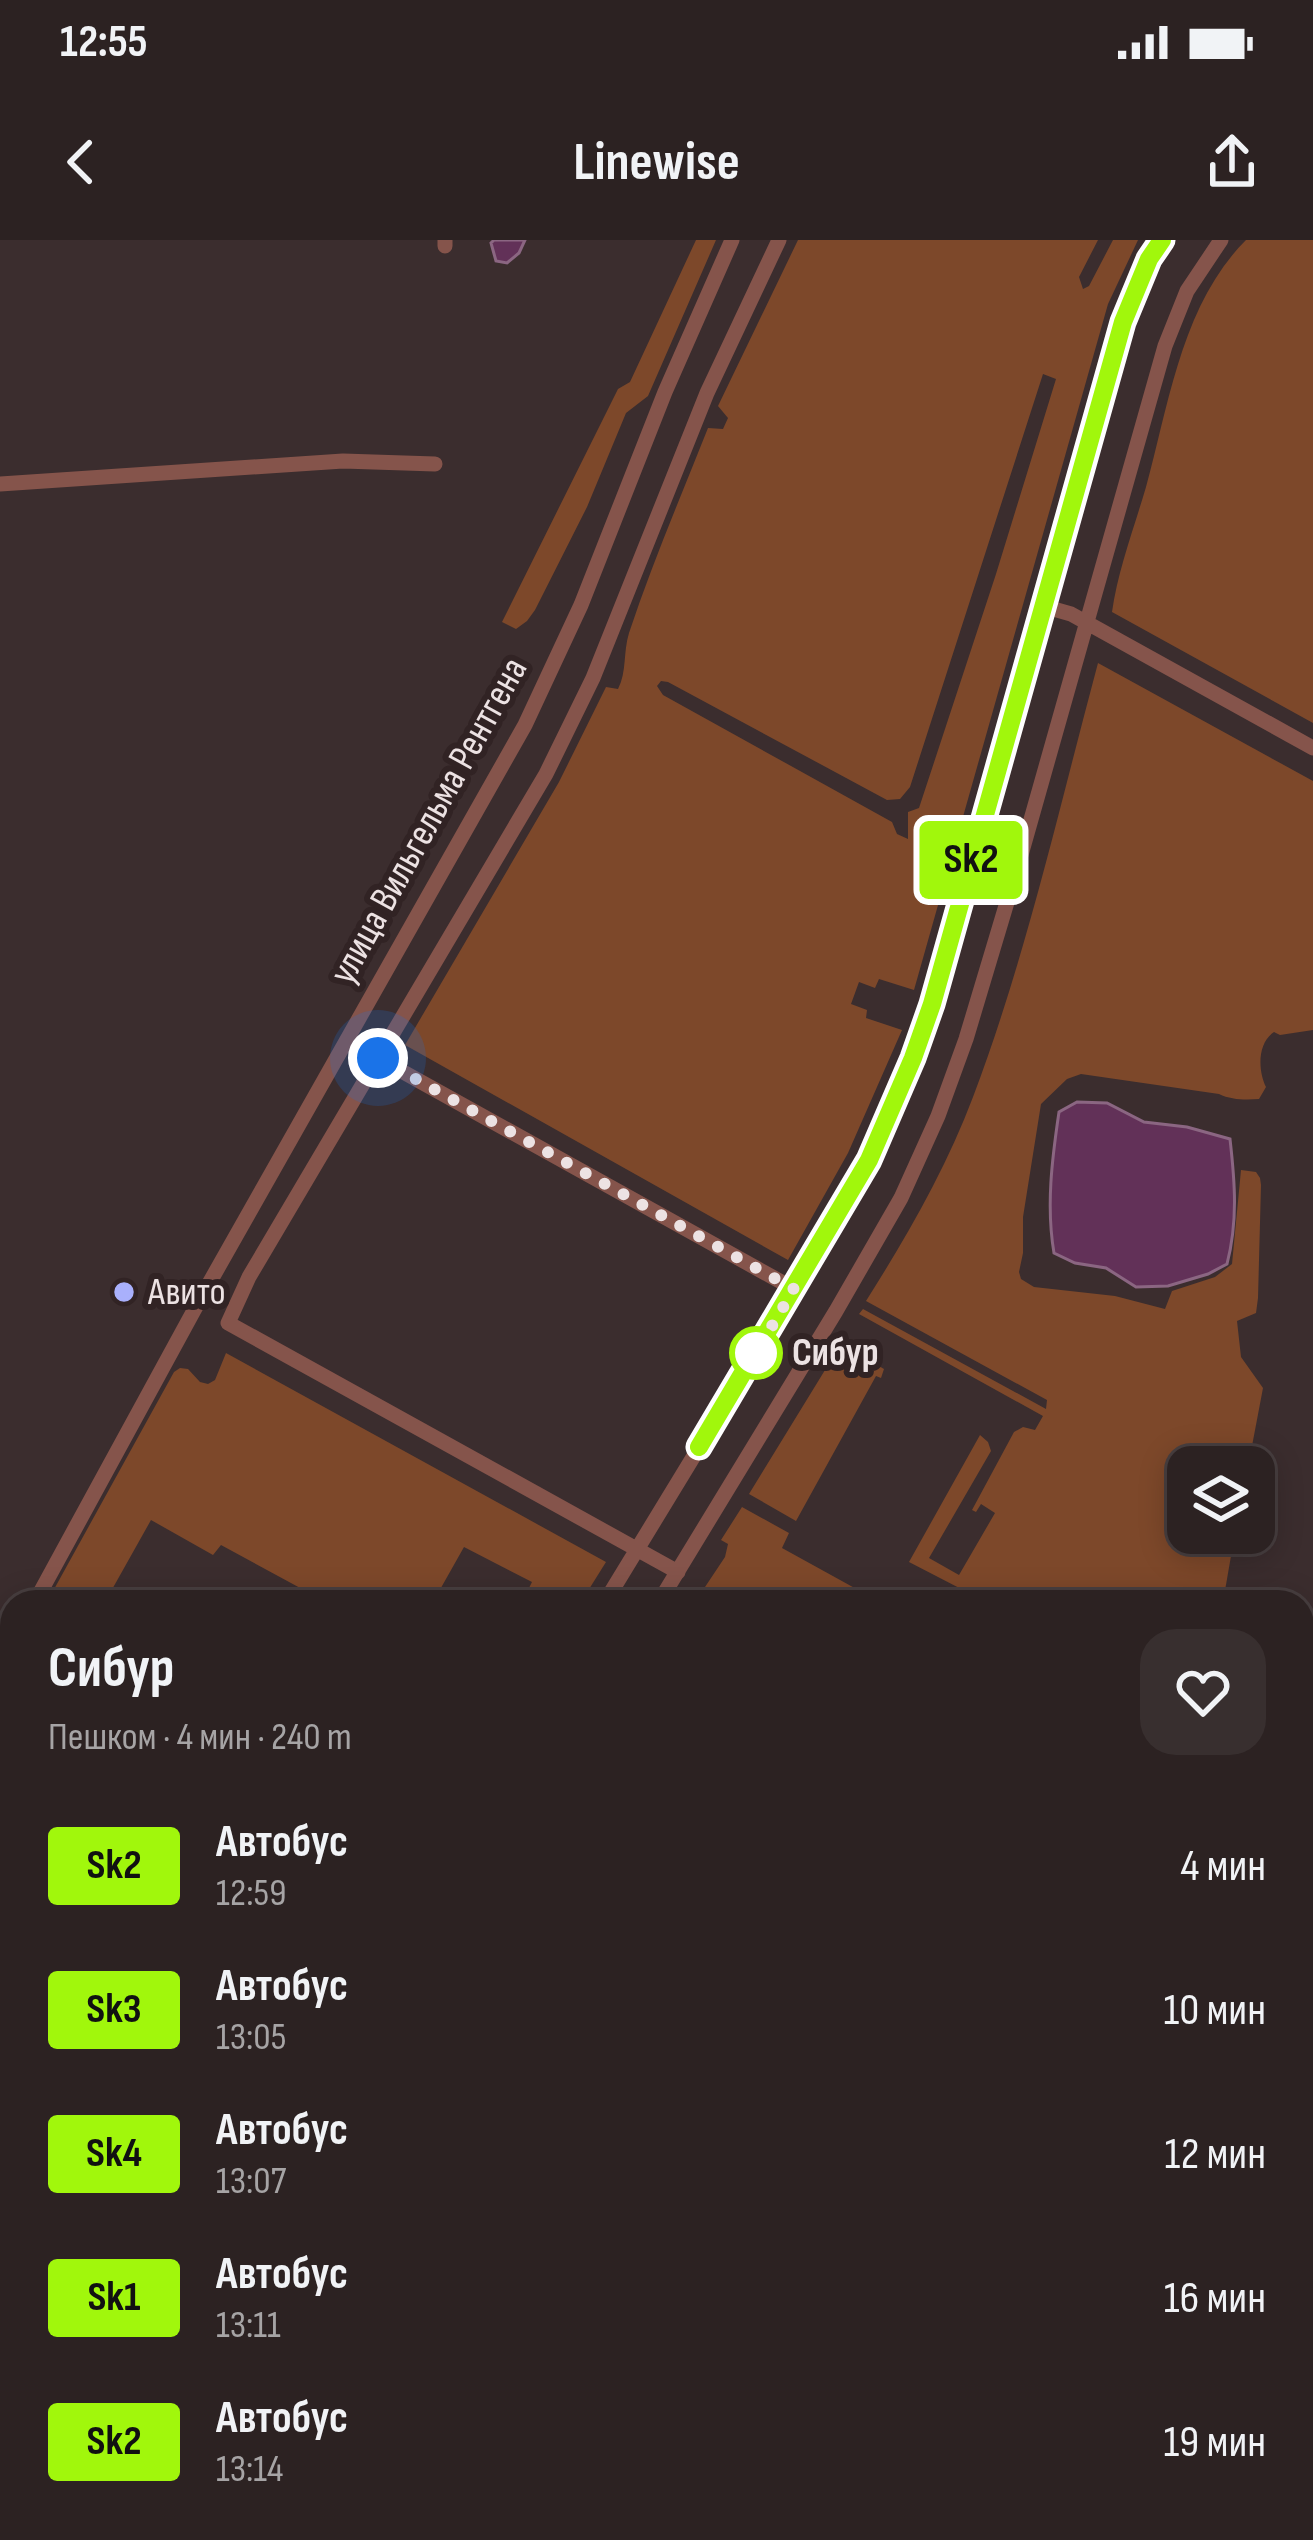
<!DOCTYPE html>
<html lang="ru">
<meta charset="utf-8">
<style>
body{margin:0;font-family:"Sofia Sans Condensed",sans-serif;background:#382f2f;color:#f1f3f6;height:100vh;display:flex;flex-direction:column;font-size:45px;white-space:nowrap}
*{box-sizing:border-box;margin:0}
p{font-size:39px;color:#a6a4a5}
.icon{flex:none;width:66px;height:66px;fill:none;stroke:currentColor;stroke-width:2;stroke-linecap:round;stroke-linejoin:round}
.map{position:relative;flex:1;overflow:hidden}
.side{position:absolute;left:0px;top:1350px;width:1314px;height:951px;display:flex;flex-direction:column;background:#2c2222;border-radius:36px 36px 0 0;box-shadow:0 6px 30px #0003,0 0 0 3px #483f40}
.side>*{flex:none}
.badge{padding:0 24px;border-radius:9px;font-size:42px;line-height:78px}
.fabs{position:absolute;left:1167px;top:1206px;display:grid;gap:24px}
.fabs a{display:grid;place-items:center;width:108px;height:108px;border-radius:24px;background:#2c2222;box-shadow:0 6px 30px #0003,0 0 0 3px #483f40;font-size:60px}
.you{position:absolute;width:60px;height:60px;margin:-30px;border:9px solid #fff;border-radius:50%;background:#1a73e8;box-shadow:0 0 0 18px #1a73e833}
.map>.badge{position:absolute;translate:-50% -50%;box-shadow:0 0 0 6px #fff}
.round{display:grid;place-items:center;flex:none;width:126px;height:126px;border-radius:36px;background:#382f2f}
.headline{display:flex;align-items:center;justify-content:space-between;height:204px;padding:0 48px}
h1{font-size:57px;font-weight:700;line-height:90px}
ul{padding:0;list-style:none}
li{display:flex;align-items:center;gap:36px;height:144px;padding:0 48px}
li div{flex:1}
li b{display:block;font-size:45px}
li em{font-style:normal}
li .badge{min-width:132px;font-weight:700;text-align:center}
.status{display:flex;justify-content:space-between;align-items:center;height:84px;padding:0 60px;background:#2c2222;direction:ltr}
.status svg{height:33px;fill:currentColor}
header{display:flex;justify-content:space-between;align-items:center;height:156px;padding:0 48px;background:#2c2222;font-size:54px;font-weight:700}
.map>svg:first-child{display:block}
</style>
<div class="status"><b>12:55</b><svg viewBox="0 0 49 12"><path d="M0 12V9h3v3zM5 12V6h3v6zM10 12V3h3v9zM15 12V0h3v12zM26 1h20v11H26zM47 4h2v5h-2z"/></svg></div>
<header><svg class="icon" aria-label="back" viewBox="0 0 24 24"><path d="M15 5l-7 7 7 7"/></svg>Linewise<svg class="icon" aria-label="share" viewBox="0 0 24 24"><path d="M12 15V3M7 8l5-5 5 5M5 13v7h14v-7"/></svg></header>
<div class="map">
<svg width="1313" height="2300" viewBox="0 0 1313 2300">
<rect width="100%" height="100%" fill="#3b2d2e"/>
<path fill="#7d482a" fill-rule="evenodd" d="M 696,0 L 716,0 L 648,156 L 626,173 L 587,267 L 535,370 L 527,381 L 516,389 L 502,382 L 618,149 L 630,142 Z
M 798,0 L 1098,0 L 1079,37 L 1083,49 L 1089,46 L 1113,0 L 1138,0 L 1108,64 L 914,750 L 879,739 L 875,748 L 859,742 L 851,764 L 867,770 L 866,778 L 902,790 L 848,913 L 788,1020 L 405,805 L 559,542 L 606,447 L 618,449 C 627,432 623,412 629,393 C 652,324 681,256 708,188 L 723,189 L 728,178 L 718,166 ZM 1043,134 L 1056,139 L 996,334 L 919,568 L 908,572 L 908,599 L 897,594 L 892,582 L 663,455 L 657,446 L 661,441 L 668,442 L 887,560 L 900,559 L 910,547 Z
M 1246,0 L 1313,0 L 1313,483 L 1112,372 C 1118,330 1134,288 1146,247 C 1169,163 1182,64 1246,0 Z
M 1098,423 L 1313,541 L 1313,790 L 1280,795 L 1274,792 C 1257,803 1258,831 1266,847 L 1259,859 C 1246,860 1231,860 1219,854 L 1081,834 L 1067,839 L 1041,864 L 1023,977 L 1023,1013 L 1019,1032 L 1021,1039 L 1034,1047 L 1115,1056 L 1165,1069 L 1172,1051 L 1215,1037 L 1232,1024 L 1241,930 L 1256,932 L 1260,938 L 1261,945 L 1258,1058 L 1256,1073 L 1237,1081 L 1241,1117 L 1263,1148 L 1248,1227 L 1188,1227 L 1188,1293 L 1235,1293 L 1223,1362 L 963,1362 L 967,1352 L 909,1322 L 980,1195 L 988,1202 L 991,1211 L 929,1318 L 959,1335 L 995,1273 L 981,1264 L 976,1272 L 972,1270 L 1014,1192 L 1023,1187 L 1035,1190 L 1043,1176 L 859,1074 L 863,1069 L 1046,1169 L 1047,1160 L 866,1061 C 907,996 946,929 973,857 C 1026,717 1059,568 1098,423 Z
M 841,1104 L 884,1129 L 881,1138 L 876,1136 L 796,1281 L 749,1254 Z
M 226,1113 L 606,1322 L 581,1362 L 522,1362 L 532,1342 L 464,1307 L 433,1362 L 326,1362 L 221,1305 L 213,1315 L 151,1280 L 105,1362 L 47,1362 L 174,1132 L 180,1128 L 188,1129 L 200,1142 L 208,1144 L 215,1140 Z
M 742,1267 L 789,1293 L 782,1308 L 880,1362 L 798,1362 L 776,1350 L 770,1354 L 768,1362 L 695,1362 L 725,1317 L 728,1304 L 721,1300 Z
M 0,1695 L 12,1702 L 12,1735 L 0,1756 Z
M 0,1926 L 12,1933 L 12,2001 L 0,1994 Z
M 1302,2001 L 1313,2008 L 1313,2164 L 1302,2162 Z
M 193,2289 L 452,2289 L 446,2300 L 214,2300 Z
M 734,2289 L 892,2289 L 902,2300 L 733,2300 Z"/>
<path fill="#623158" stroke="#8b6682" stroke-width="3" d="M 494,0 L 525,0 L 519,13 L 507,23 L 496,21 L 491,3 Z
M 1077,862 L 1107,863 L 1144,882 L 1187,887 L 1230,899 C 1235,943 1238,981 1227,1024 L 1208,1034 L 1168,1046 L 1136,1047 L 1106,1028 L 1075,1023 L 1054,1013 C 1046,967 1052,919 1059,872 Z"/>
<g fill="none" stroke-linecap="round" stroke-linejoin="round">
<path stroke="#85544b" stroke-width="15" d="M 445,6 L 445,0
M 0,244 L 343,221 L 435,224
M 1043,366 L 1071,374 L 1313,508
M 378,818 L 794,1049
M 678,1332 L 228,1083 L 249,1037 L 546,534 L 593,438 L 707,153 L 779,0
M 35,1362 L 198,1063 L 525,485 L 581,365 L 665,152 L 732,0
M 605,1362 L 784,1068 L 869,920 L 913,818 L 932,764 L 1123,82 L 1149,19 L 1163,0
M 659,1362 L 836,1071 L 901,958 L 938,876 L 966,799 L 1017,629 L 1165,106 L 1187,51 L 1221,0
M 0,1427 L 12,1405
M 0,1474 L 12,1481
M 0,2011 L 12,2018
M 911,2289 L 917,2300"/>
</g>
<g fill="none" stroke-linecap="round" stroke-linejoin="round">
<defs>
<path id="line" d="M 699,1207 L 869,920 L 913,818 L 932,764 L 1123,82 L 1149,19 L 1162,0"/>
</defs>
<use href="#line" stroke="#fff" stroke-width="27"/>
<use href="#line" stroke="#a1f70c" stroke-width="18"/>
<path stroke="#ece2e3" stroke-width="12" stroke-dasharray="0 21.6" d="M 378,818 L 794,1049 L 756,1113"/>
</g>
<circle fill="#a9b0fc" stroke="#312324" stroke-width="4.5" cx="124" cy="1052" r="12"/>
<circle fill="#fff" stroke="#a1f70c" stroke-width="6" cx="756" cy="1113" r="24"/>
<g text-anchor="middle" dominant-baseline="central" stroke-width="12" stroke-linejoin="round" paint-order="stroke">
<g font-size="39" fill="#ece2e3" stroke="#312324">
<text transform="translate(429 581) rotate(-61)">улица Вильгельма Рентгена</text>
</g>
<g font-size="39" fill="#ece2e3" stroke="#312324" text-anchor="start">
<text x="148" y="1052">Авито</text>
</g>
<g font-size="39" font-weight="bold" fill="#ece2e3" stroke="#312324" text-anchor="start">
<text x="792" y="1113">Сибур</text>
</g>
</g>
</svg>
<div class="fabs">
<a><svg class="icon" aria-label="layers" viewBox="0 0 24 24"><path d="M12 4l9 5-9 5-9-5zM3 14l9 5 9-5"/></svg></a>
</div>
<div class="you" style="left:378px;top:818px"></div>
<b class="badge" style="left:971px;top:620px;background:#a1f70c;color:#111">Sk2</b>
<section class="side">
<div class="headline"><div><h1>Сибур</h1><p>Пешком · 4 мин · 240 m</p></div><a class="round"><svg class="icon" aria-label="heart" viewBox="0 0 24 24"><path d="M12 20l-8-8c-3-5 5-10 8-4 3-6 11-1 8 4z"/></svg></a></div>
<ul>
<li><span class="badge" style="background:#a1f70c;color:#111">Sk2</span><div><b>Автобус</b><p>12:59</p></div><em>4 мин</em></li>
<li><span class="badge" style="background:#a1f70c;color:#111">Sk3</span><div><b>Автобус</b><p>13:05</p></div><em>10 мин</em></li>
<li><span class="badge" style="background:#a1f70c;color:#111">Sk4</span><div><b>Автобус</b><p>13:07</p></div><em>12 мин</em></li>
<li><span class="badge" style="background:#a1f70c;color:#111">Sk1</span><div><b>Автобус</b><p>13:11</p></div><em>16 мин</em></li>
<li><span class="badge" style="background:#a1f70c;color:#111">Sk2</span><div><b>Автобус</b><p>13:14</p></div><em>19 мин</em></li>
</ul>
</section>
</div>
